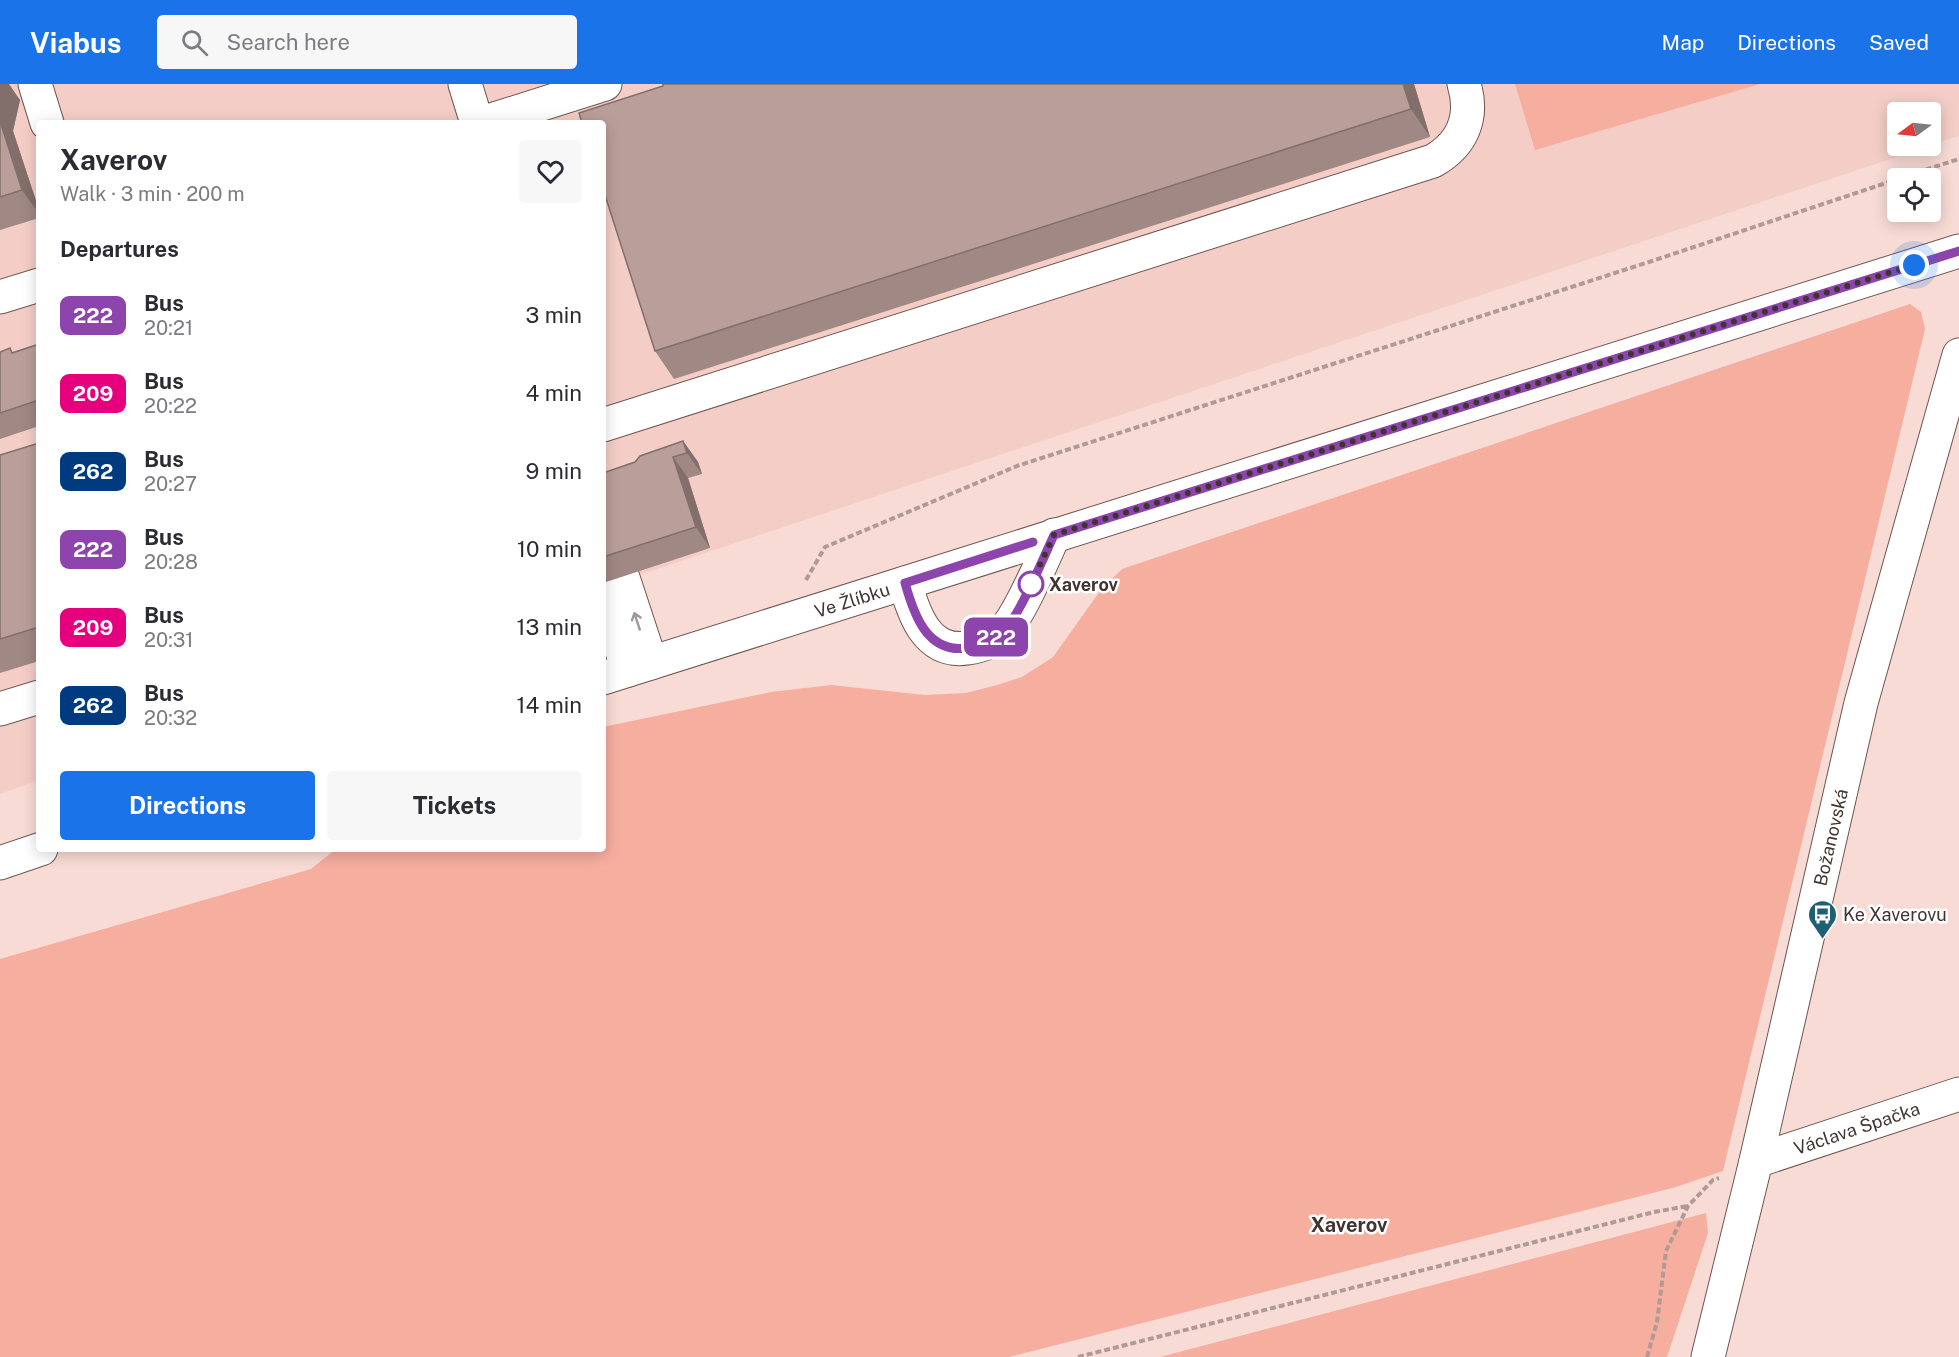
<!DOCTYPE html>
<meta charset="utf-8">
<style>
body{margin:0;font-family:"Public Sans",sans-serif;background:#f7f7f7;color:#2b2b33;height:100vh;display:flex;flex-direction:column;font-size:22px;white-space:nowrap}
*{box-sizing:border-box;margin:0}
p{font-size:20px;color:#7c7c81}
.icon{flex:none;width:33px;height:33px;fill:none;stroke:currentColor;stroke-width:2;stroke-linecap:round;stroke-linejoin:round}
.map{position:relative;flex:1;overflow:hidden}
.sheet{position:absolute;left:36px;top:36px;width:570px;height:732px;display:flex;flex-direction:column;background:#fff;border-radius:6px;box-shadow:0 3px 15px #0003}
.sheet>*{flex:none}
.badge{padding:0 12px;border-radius:9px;font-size:21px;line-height:39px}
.needle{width:39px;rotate:255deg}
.controls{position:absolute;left:1887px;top:18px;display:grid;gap:12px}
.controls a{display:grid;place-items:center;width:54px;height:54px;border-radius:6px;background:#fff;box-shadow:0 3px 15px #0003;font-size:30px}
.you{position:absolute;width:30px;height:30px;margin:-15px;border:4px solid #fff;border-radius:50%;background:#1a73e8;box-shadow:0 0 0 9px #1a73e833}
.map>.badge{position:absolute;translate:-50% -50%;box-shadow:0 0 0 3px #fff}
h2{padding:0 24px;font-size:22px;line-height:54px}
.round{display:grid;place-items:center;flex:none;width:63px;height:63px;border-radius:6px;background:#f7f7f7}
.head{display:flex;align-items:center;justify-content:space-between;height:102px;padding:0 24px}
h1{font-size:28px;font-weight:700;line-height:45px}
.cta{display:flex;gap:12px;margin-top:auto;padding:12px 24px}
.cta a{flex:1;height:69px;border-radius:6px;background:#1a73e8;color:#fff;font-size:24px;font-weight:700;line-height:69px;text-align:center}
.cta a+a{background:#f7f7f7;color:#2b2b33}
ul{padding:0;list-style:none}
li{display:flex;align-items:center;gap:18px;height:78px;padding:0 24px}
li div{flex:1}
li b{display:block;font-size:22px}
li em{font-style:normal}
li .badge{min-width:66px;font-weight:700;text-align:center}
header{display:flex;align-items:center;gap:36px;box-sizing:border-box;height:84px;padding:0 30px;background:#1a73e8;color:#fff}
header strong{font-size:28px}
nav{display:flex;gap:33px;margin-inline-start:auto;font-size:21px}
.search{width:420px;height:54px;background:#f7f7f7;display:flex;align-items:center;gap:15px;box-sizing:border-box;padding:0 21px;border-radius:6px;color:#7c7c81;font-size:22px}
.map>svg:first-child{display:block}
</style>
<header>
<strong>Viabus</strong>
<div class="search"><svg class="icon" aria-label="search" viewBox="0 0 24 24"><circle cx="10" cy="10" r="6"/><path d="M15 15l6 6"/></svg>Search here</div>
<nav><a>Map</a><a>Directions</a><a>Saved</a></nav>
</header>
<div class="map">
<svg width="1959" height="1273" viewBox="0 0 1959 1273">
<rect width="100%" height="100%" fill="#f9dbd5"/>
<path fill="#f4cec6" d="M 0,0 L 1959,0 L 1959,52 L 1931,61 L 1930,28 L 1898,28 L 1898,62 L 1930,62 L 603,503 L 603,39 L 39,39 L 39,696 L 0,710 Z"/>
<path fill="#f6ae9f" d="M 1515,0 L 1760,0 L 1535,66 Z
M 1910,220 L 1921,228 L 1925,245 L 1723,1087 L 1676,1103 L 1009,1273 L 0,1273 L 0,875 L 311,785 L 336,765 L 603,765 L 603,643 L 771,608 L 831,601 L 925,611 L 966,609 L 997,601 L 1022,593 L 1053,573 L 1100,507 L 1122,485 Z
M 1706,1129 L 1708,1149 L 1667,1273 L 1160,1273 Z"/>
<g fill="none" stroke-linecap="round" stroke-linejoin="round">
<defs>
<g id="minor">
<path d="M 35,0 L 47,39"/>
<path d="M 465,0 L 477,39"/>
<path d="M 482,39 L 605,0"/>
<path d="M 0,213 L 39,201"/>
<path d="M 603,341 L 1433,77 C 1463,60 1474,33 1464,0"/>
<path d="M 623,494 L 651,579"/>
<path d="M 905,499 C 914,531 927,570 968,564 C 981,562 993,558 1002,549 C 1019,533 1043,475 1054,451"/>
<path d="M 603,509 L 628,586"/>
<path id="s1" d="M 603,594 L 1959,167"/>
<path d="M 0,625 L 39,613"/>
<path d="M 0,779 L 41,765"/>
<path id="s2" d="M 1756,1077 L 1959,1010"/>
<path id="s3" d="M 1708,1273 L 1756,1077 L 1861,619 L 1959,271"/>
</g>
</defs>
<use href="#minor" stroke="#6e5651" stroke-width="35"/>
<path stroke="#b09a95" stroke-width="4" stroke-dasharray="6 3" stroke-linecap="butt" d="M 1900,94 L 1959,75
M 806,496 L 825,463 L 1017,382 L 1652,177 L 1898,95
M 1078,1273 L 1654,1128 L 1688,1122
M 1647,1273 L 1657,1238 L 1666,1167 L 1688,1122 L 1713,1096 L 1719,1094"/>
<use href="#minor" stroke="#fff" stroke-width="33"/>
</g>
<path fill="#a08884" d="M 0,0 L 20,16 L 13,47 L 39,126 L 39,134 L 0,146 Z
M 663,0 L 1414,0 L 1430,53 L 674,295 L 655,267 Z
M 39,260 L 39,342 L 0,355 L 0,268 L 13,268 Z
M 683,357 L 698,378 L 702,390 L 688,394 L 710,464 L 603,499 L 603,389 L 635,378 Z
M 39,359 L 39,577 L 0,589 L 0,371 Z"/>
<path fill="#826f6b" d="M 0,0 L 9,0 L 20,16 L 13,47 L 39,126 L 39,130 L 22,106 L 0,37 Z
M 1403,0 L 1414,0 L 1430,53 L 1411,25 Z
M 683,357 L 698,378 L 702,390 L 687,369 Z
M 673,373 L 688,394 L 710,464 L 696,443 Z"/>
<path fill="#ba9e99" stroke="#826f6b" stroke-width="1.5" d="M 663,0 L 1403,0 L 1411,25 L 655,267 L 603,105 L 603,39 L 582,39 L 579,29 L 663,2 Z
M 0,37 L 22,106 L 0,113 Z
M 39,260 L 39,316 L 0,329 L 0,268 L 10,264 L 12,269 Z
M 683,357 L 687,369 L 673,373 L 696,443 L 603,473 L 603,389 L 635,378 L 640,372 Z
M 39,359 L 39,543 L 0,555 L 0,371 Z"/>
<defs><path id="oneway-shaft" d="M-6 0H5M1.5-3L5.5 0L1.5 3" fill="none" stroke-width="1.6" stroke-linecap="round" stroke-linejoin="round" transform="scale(1.5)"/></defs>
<use stroke="#9f9a98" href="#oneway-shaft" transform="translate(637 537) rotate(-108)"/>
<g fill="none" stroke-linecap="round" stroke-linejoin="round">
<defs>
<path id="line" d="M 1033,458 L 905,499 C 914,531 927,570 968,564 C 981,562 992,558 1002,549 C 1019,533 1043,475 1054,451 L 1959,167"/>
</defs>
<use href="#line" stroke="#fff" stroke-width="14"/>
<use href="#line" stroke="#8e44ad" stroke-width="9"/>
<path stroke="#3f3431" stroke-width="6" stroke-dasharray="0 10.8" d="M 1031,500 L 1054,451 L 1914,181"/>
</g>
<defs>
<symbol id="bus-pin" viewBox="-11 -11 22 30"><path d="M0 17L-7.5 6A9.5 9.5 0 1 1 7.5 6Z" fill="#1f5f74" stroke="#fff"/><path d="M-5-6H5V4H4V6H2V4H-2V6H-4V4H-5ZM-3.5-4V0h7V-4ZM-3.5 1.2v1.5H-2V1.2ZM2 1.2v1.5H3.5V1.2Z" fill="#fff"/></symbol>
</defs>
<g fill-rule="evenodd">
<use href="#bus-pin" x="1806" y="814" width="33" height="45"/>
</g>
<circle fill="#fff" stroke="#8e44ad" stroke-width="3" cx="1031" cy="500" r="12"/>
<g text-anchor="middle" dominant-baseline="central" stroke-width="5" stroke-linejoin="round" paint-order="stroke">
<g font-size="18" font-weight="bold" fill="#3f3431" stroke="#fff" text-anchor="start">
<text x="1049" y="500">Xaverov</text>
</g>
<g font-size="18" fill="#3f3431" stroke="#fff">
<text stroke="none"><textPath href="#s1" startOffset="261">Ve Žlíbku</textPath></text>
<text stroke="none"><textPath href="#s3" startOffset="534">Božanovská</textPath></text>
<text stroke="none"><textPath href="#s2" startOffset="106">Václava Špačka</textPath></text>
</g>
<g font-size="18" fill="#3f3431" stroke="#fff" text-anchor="start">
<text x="1843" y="830">Ke Xaverovu</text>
</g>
<g font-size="20" font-weight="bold" fill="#3f3431" stroke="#fff">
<text x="1349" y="1141">Xaverov</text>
</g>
</g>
</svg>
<div class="controls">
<a><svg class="needle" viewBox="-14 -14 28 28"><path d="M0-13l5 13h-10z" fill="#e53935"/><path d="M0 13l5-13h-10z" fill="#7c7c81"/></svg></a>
<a><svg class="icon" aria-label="locate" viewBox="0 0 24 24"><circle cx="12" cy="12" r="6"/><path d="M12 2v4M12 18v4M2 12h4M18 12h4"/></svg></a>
</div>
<div class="you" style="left:1914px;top:181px"></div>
<b class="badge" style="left:996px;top:553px;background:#8e44ad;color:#fff">222</b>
<section class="sheet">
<div class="head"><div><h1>Xaverov</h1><p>Walk · 3 min · 200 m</p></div><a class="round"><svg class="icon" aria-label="heart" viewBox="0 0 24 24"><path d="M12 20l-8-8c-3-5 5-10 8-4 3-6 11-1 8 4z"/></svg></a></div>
<h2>Departures</h2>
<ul>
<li><span class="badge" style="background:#8e44ad;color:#fff">222</span><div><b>Bus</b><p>20:21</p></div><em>3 min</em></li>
<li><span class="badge" style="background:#e6007e;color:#fff">209</span><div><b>Bus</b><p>20:22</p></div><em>4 min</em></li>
<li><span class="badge" style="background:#003b80;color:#fff">262</span><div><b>Bus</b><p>20:27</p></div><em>9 min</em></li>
<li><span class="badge" style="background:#8e44ad;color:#fff">222</span><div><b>Bus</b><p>20:28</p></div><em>10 min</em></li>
<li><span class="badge" style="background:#e6007e;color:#fff">209</span><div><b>Bus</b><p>20:31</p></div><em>13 min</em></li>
<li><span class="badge" style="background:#003b80;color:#fff">262</span><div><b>Bus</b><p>20:32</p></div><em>14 min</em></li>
</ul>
<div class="cta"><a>Directions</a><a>Tickets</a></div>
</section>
</div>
